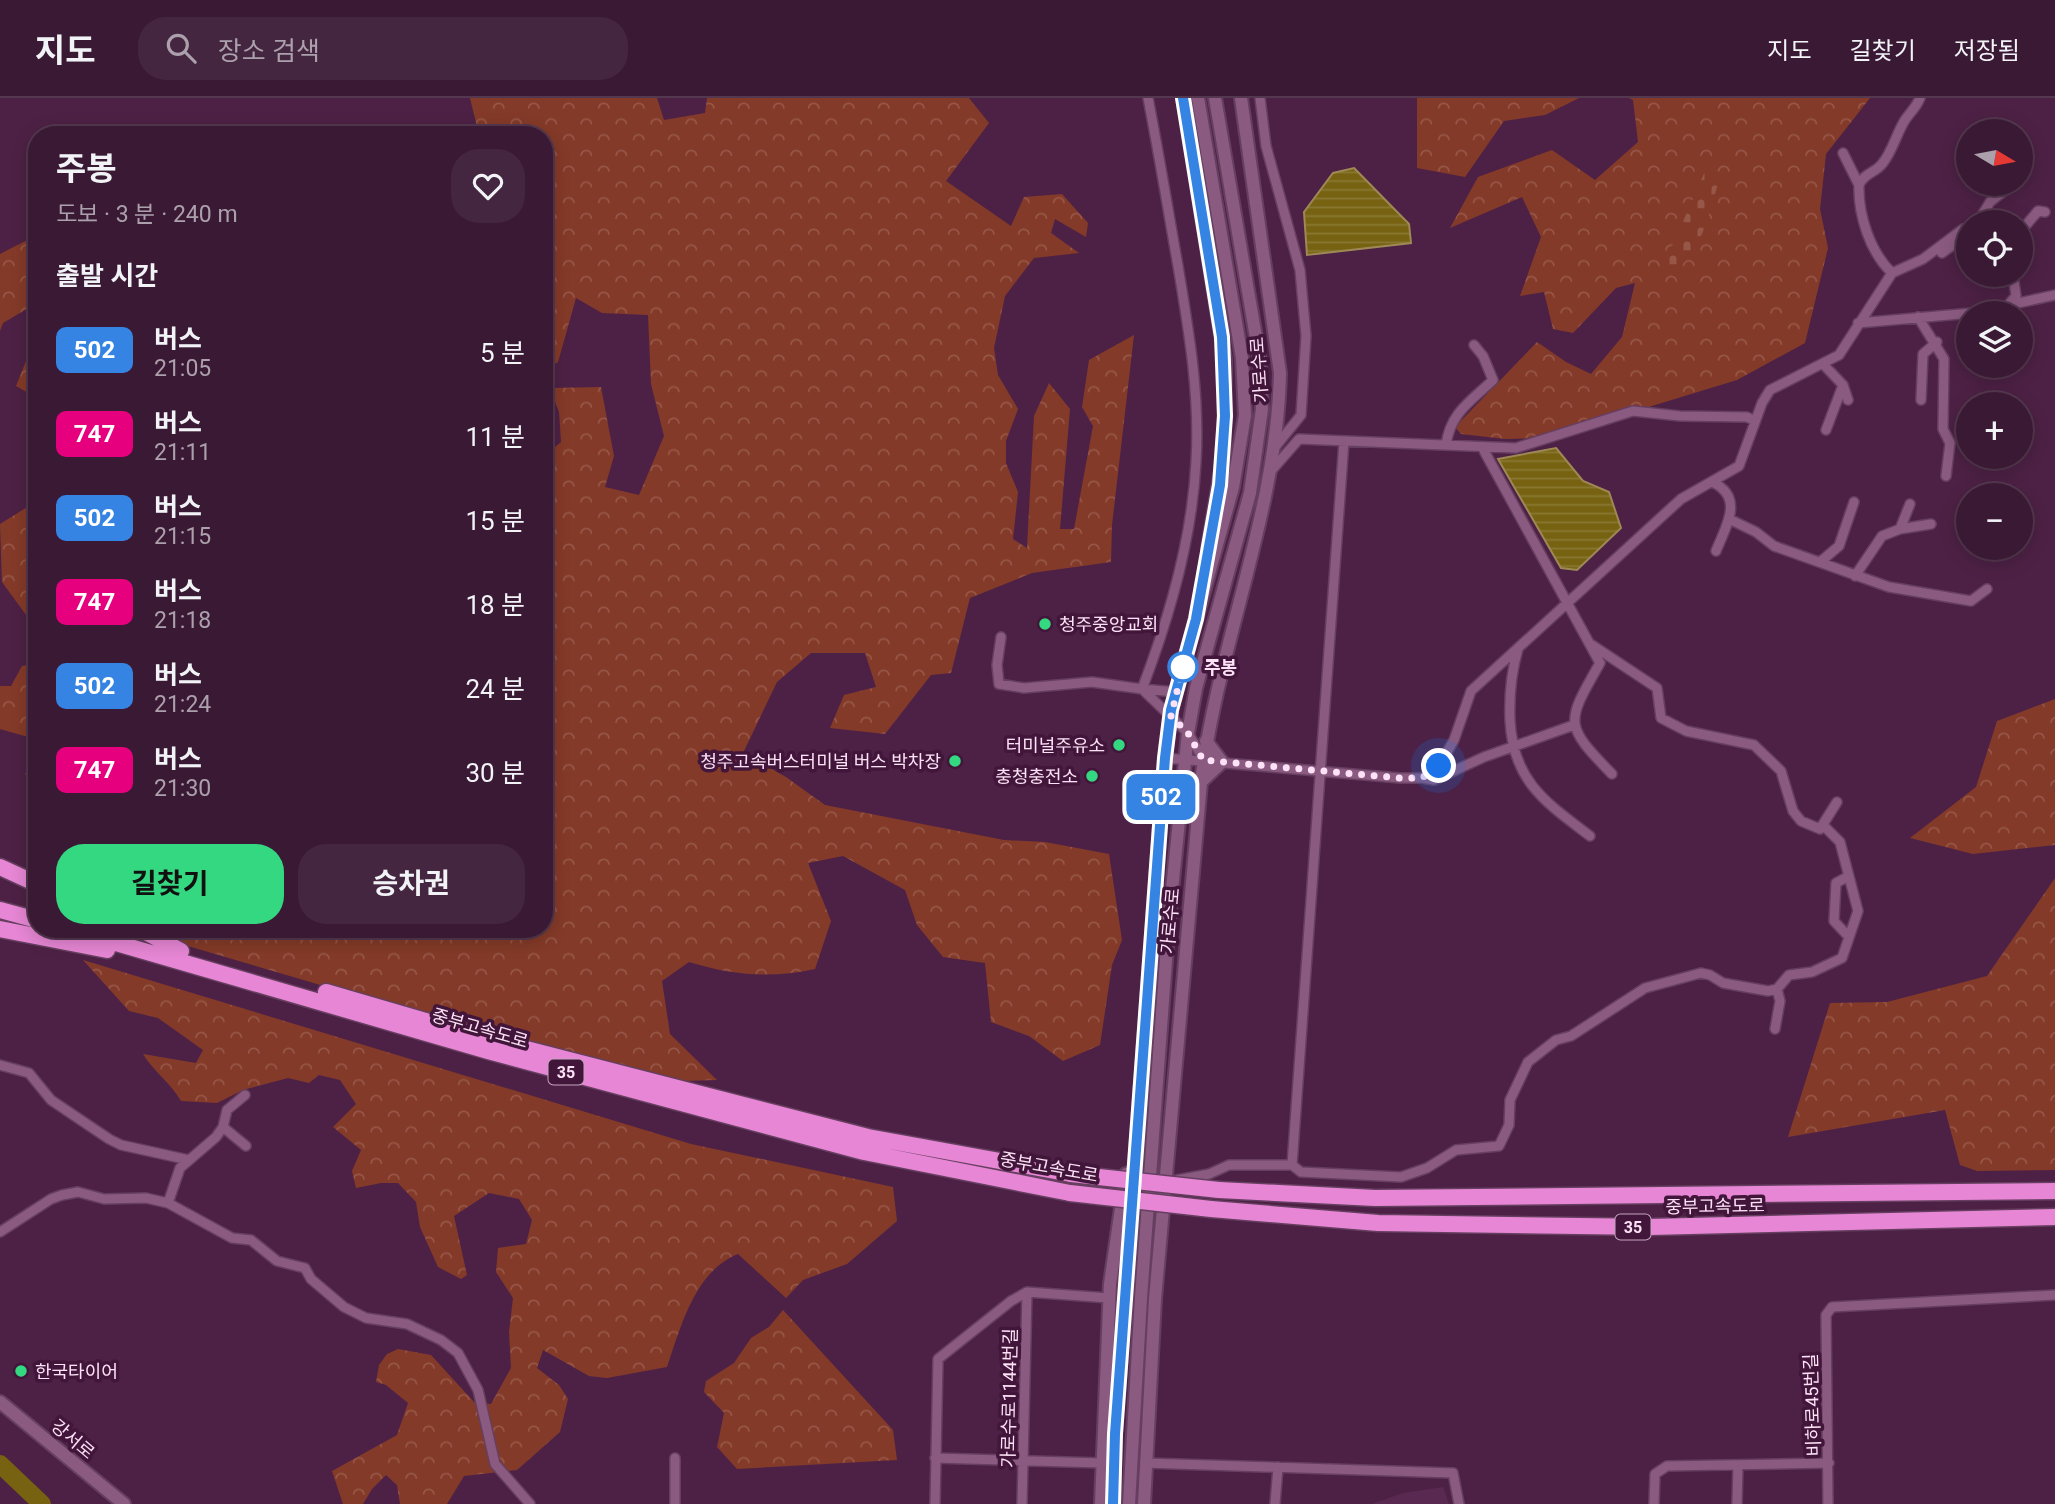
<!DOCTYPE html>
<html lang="ko">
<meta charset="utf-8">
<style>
body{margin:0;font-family:Roboto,"Noto Sans KR",sans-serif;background:#452640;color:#f1f3f6;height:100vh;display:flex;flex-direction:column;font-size:26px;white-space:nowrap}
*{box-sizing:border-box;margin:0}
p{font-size:23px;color:#aba0ac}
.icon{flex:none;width:38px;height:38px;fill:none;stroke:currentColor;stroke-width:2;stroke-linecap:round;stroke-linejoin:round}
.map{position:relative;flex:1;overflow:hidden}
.details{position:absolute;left:28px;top:28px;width:525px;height:812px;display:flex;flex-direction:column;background:#3a1934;border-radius:28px;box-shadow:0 4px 18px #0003,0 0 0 2px #54384f}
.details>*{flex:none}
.badge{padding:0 14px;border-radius:10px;font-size:24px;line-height:46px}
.needle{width:46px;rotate:100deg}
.fabs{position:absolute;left:1956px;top:21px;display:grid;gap:14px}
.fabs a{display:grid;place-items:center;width:77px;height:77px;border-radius:50%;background:#3a1934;box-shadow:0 4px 18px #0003,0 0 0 2px #54384f;font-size:35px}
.you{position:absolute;width:35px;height:35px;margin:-18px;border:5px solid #fff;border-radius:50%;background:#1a73e8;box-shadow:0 0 0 10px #1a73e833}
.map>.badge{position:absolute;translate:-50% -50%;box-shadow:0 0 0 4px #fff}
h2{padding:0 28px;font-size:26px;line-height:63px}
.round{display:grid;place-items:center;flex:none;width:74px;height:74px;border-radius:28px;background:#452640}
.head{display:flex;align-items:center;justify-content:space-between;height:119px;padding:0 28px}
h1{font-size:33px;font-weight:700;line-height:52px}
.action{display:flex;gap:14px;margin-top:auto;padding:14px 28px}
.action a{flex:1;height:80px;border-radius:28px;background:#34d881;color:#111;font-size:28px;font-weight:700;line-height:80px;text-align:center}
.action a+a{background:#452640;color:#f1f3f6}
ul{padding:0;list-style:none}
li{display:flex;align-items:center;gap:21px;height:84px;padding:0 28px}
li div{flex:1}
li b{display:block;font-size:26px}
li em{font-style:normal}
li .badge{min-width:77px;font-weight:700;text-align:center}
header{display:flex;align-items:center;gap:42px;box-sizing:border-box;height:98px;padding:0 35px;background:#3a1934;border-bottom:2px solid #54384f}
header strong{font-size:33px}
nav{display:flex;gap:38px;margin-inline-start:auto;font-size:24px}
.search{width:490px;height:63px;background:#452640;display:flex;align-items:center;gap:18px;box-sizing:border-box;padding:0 24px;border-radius:28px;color:#aba0ac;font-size:26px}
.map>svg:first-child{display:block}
</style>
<header>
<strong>지도</strong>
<div class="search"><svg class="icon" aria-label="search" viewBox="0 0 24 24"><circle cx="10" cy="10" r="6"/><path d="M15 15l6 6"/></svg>장소 검색</div>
<nav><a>지도</a><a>길찾기</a><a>저장됨</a></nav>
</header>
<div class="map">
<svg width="2055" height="1406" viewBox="0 0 2055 1406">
<defs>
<pattern id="forest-crowns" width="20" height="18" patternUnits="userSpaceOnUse" patternTransform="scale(1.75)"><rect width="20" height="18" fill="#843a28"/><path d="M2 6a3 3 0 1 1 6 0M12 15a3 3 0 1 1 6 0" fill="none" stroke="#965648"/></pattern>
<pattern id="cemetery-stones" width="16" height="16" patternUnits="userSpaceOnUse" patternTransform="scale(1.75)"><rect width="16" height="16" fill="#843a28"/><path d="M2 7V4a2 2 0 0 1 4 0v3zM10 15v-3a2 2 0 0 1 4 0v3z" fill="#965648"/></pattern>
<pattern id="water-rules" width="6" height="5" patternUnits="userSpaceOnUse" patternTransform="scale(1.75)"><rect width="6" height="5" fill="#766210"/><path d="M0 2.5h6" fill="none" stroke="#8a7833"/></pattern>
</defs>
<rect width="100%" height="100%" fill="#4d2145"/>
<path fill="#5a2952" d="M 1443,1389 L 1449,1406 L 1372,1406 L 1403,1395 Z"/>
<path fill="url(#forest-crowns)" d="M 470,0 L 657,0 L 664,22 L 705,15 L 707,0 L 969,0 L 989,25 L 946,83 L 1011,128 L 1024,99 L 1062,96 L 1088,125 L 1086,139 L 1055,121 L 1051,135 L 1079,155 L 1034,160 L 1005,198 L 994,250 L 998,277 L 1018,311 L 1006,343 L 1006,365 L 1018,394 L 1013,441 L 1027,450 L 1034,318 L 1049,285 L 1070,311 L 1060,431 L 1074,431 L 1093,328 L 1082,309 L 1089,262 L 1134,237 L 1112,427 L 1111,464 L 1032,475 L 970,500 L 951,575 L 931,577 L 885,636 L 830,630 L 844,597 L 876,589 L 865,555 L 811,555 L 777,584 L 743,655 L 786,679 L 825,707 L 1004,742 L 1045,744 L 1109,756 L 1122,842 L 1112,867 L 1100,947 L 1063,963 L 1029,938 L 991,924 L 985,865 L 943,859 L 917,827 L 905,792 L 843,758 L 808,765 L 831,823 L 815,871 C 770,881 732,877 689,864 L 662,883 L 670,936 L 717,982 L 683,983 L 443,923 L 130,831 L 544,831 L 544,358 L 561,344 L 559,314 L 550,290 L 601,289 L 614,358 L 605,389 L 639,397 L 664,338 L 651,286 L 648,217 L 602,215 L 576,200 L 558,264 L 544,273 L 544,37 L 479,37 Z
M 1417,0 L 1579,0 L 1545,17 L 1504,23 L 1465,79 L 1417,70 Z
M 1629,0 L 1870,0 L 1826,56 L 1820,111 L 1828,150 L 1805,245 L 1737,282 L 1547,340 L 1505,341 L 1461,336 L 1455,329 L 1537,244 L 1566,264 L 1591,276 L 1622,239 L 1635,185 L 1616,190 L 1573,235 L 1553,231 L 1544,194 L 1520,198 L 1541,139 L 1522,99 L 1450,130 L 1478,79 L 1552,52 L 1595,82 L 1638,44 L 1633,2 Z
M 37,137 L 37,205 L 3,225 L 0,233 L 0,156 Z
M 26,263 L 37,265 L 37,300 L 16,288 Z
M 29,408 L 37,408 L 37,532 L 2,484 L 0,426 Z
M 37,566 L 37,691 L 25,676 L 34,659 L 35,641 L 0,631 L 0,588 L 11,588 L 22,568 Z
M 2055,601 L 2055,747 L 1973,756 L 1910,740 L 1976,689 L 1997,623 Z
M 2055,780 L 2055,1072 L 1977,1073 L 1960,1067 L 1945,1012 L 1788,1039 L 1830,905 L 1887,904 L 1987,878 Z
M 83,862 L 691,1046 L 893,1089 L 897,1123 L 847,1166 L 803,1182 L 786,1200 L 738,1156 C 695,1173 681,1228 667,1269 L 607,1280 L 589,1278 L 543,1252 L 537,1270 L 559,1287 L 568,1301 L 560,1334 L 517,1372 L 464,1378 L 447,1406 L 400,1406 L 397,1387 L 386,1377 L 372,1391 L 363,1406 L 343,1406 L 332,1373 L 397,1337 L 408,1305 L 386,1287 L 376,1284 L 379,1267 L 387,1256 L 398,1251 L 431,1257 L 474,1304 L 491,1306 L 511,1270 L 509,1234 L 513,1200 L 496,1174 L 498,1150 L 526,1146 L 532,1122 L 519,1101 L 489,1095 L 454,1118 L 467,1177 L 461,1181 L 438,1169 L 420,1129 L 416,1104 L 398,1085 L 381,1085 L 356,1090 L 352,1073 L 361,1052 L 333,1029 L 356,1006 L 340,982 L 319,977 L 309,985 L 288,980 L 243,992 L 217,1005 L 181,1003 C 170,984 154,974 143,956 L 196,965 L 203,952 L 158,920 L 129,913 Z
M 783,1212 L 893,1332 L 897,1362 L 737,1371 L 717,1349 L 724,1315 L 704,1294 L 706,1283 L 734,1265 L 751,1240 L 769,1229 Z"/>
<path fill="url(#cemetery-stones)" d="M 1706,71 L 1715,72 L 1720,79 C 1710,110 1704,149 1678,170 L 1663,169 Z"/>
<path fill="url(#water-rules)" stroke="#9e8855" stroke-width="2" d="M 1354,70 L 1409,126 L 1411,145 L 1307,157 L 1304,114 L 1333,75 Z
M 1556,350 L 1583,383 L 1609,394 L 1621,430 L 1577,472 L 1561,470 L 1498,361 Z"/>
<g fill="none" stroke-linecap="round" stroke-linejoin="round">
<path stroke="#766210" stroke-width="18" d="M 0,1366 L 42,1406"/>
<defs>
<path id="street" d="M 1148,0 C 1159,56 1168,112 1178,168 C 1189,234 1200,297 1196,364 C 1192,442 1170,518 1142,591 L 1176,594
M 1260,0 L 1266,48 L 1300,172 L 1306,238 L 1301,317 L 1276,348
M 1843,55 L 1859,87
M 1978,124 L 1990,104 L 2013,86
M 2021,133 L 2038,113 L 2045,114
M 1942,155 L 1969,135
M 1892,175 C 1870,154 1858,117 1859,87 C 1864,75 1875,75 1882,66 C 1893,53 1896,36 1905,22 C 1910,14 1916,10 1920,0
M 2009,207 L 2055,197
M 1996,215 L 2003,213 L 2016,198 L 2013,177
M 1918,219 L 1944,261 L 1943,331 L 1950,345 L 1946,378
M 1858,225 L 1972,215
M 1823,266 L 1843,287 L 1848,302
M 1921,302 L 1923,256 L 1937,244
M 1826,332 L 1843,287
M 1446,347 C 1450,315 1471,303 1493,282 L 1483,258 L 1474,247
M 1482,349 L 1600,565 C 1566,625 1563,626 1612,676
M 1271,373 L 1299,341 L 1516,350 L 1633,313 L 1680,318 L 1747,319 L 1755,323
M 1712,384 C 1745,399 1726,428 1716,453
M 1729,421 L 1756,434 L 1774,448 L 1889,489 L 1971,503 L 1987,491
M 1900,431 L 1931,426
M 1820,464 L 1839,448 L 1854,404
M 1855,478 L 1882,438 L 1900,431 L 1910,406
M 1001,539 L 997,567 L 999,586 L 1024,590 L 1092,584 L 1142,591 L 1188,635 L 1204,662
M 1592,547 L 1657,590 L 1661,620 L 1686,633 L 1754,647 L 1781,673 L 1793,713 L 1801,723 L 1820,731 L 1837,704
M 1518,551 C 1511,575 1509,597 1510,622 C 1513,683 1545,704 1590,738
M 1165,660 L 1400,680 L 1422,680 L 1439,668 L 1454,642 L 1471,593 L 1681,401 L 1739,368 L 1762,305 L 1770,292 L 1839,257 L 1892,175 L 1923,161 L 1963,131
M 1422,680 L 1434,682 L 1484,659 L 1574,627
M 1849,839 L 1834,823 L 1836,785 L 1849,778
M 1775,931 L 1780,903 L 1777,891
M 0,967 L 29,975 L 51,1002 L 109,1041 L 121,1047 L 189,1062
M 223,1029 L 246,1048
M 1292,1067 L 1344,343
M 1177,1082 L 1209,1076 L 1229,1067 L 1292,1067 L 1301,1074 L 1401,1079 L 1427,1070 L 1456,1052 L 1499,1048 L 1509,1027 L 1510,1002 L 1528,964 L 1556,942 L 1571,938 L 1645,890 L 1701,875 L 1710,877 L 1723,885 L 1768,893 L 1777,891 L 1789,877 L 1812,874 L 1842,860 L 1858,813 L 1840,744 L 1824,728
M 168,1105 L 180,1070 L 216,1039 L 223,1029 L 227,1012 L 245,997
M 0,1134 L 51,1101 L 62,1097 L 78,1094 L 104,1101 L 146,1100 L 168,1105 L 232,1140 L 251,1142 L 277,1163 L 305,1170 L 311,1181 L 344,1209 L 366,1220 L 407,1226 L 441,1242 L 458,1255 L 478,1292 L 495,1366 L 530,1406
M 935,1360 L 1102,1365
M 1145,1365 L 1453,1375 L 1459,1406
M 675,1406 L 675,1360
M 935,1406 L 938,1261 L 1011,1203 L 1027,1194 L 1109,1200
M 1022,1406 L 1027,1194
M 1275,1406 L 1278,1369
M 1654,1406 L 1655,1376 L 1667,1368 L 1829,1365
M 1737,1406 L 1738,1367
M 1828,1406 L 1826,1217 L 1832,1209 L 2055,1197"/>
<path id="secondary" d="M 1183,0 L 1225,262 L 1224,354 L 1208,450
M 1201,684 L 1222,664 L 1206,643
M 0,1304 L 124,1406
M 1101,1406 L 1110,1186 L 1126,1076
M 1113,1406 L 1115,1337 L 1165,660 L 1171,612 L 1233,389 L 1245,317 L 1242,260 L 1198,0
M 1129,1406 L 1141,1200 L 1169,821 L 1188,635 L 1196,590 L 1250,395 L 1262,311 L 1259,257 L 1215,0
M 1144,1406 L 1155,1201 L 1201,684 C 1218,546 1277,415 1280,275 L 1241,0"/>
<path id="highway" d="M 0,769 L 37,786
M 0,812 L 37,822
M 0,831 L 107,852
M 68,831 L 488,953 L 864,1054 L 1070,1095
M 140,831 L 181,853
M 326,894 L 491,942 L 868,1039 L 1071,1076
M 1219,1092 L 1375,1100 L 2055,1093
M 1211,1111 L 1378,1125 L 1650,1129 L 2055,1119"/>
</defs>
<use href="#street" stroke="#663f60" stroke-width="12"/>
<use href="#secondary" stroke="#663f60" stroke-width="16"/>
<use href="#highway" stroke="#663f60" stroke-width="19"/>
<use href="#street" stroke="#8b5a81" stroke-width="9"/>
<use href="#secondary" stroke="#8b5a81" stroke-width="12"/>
<use href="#highway" stroke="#e686d4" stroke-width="16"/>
<defs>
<path id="highway-bridge" d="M 1071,1076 L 1219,1092
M 1070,1095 L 1211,1111"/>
</defs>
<use href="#highway-bridge" stroke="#663f60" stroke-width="19" stroke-linecap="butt"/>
<use href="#highway-bridge" stroke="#e686d4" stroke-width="16"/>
</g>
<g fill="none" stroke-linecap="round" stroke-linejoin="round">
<defs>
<path id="line" d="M 1113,1406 L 1115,1336 L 1165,660 L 1171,612 L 1196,521 L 1220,387 L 1225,318 L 1222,239 L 1183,0"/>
</defs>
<use href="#line" stroke="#fff" stroke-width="16"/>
<use href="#line" stroke="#3584e4" stroke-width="10"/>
<path stroke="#fde1f6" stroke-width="7" stroke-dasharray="0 12.6" d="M 1183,569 L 1171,618 L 1188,635 L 1203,662 L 1399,680 L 1422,680 L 1439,668"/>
</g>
<g fill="#34d881" stroke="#41163a" stroke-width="2.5">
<circle cx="1045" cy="526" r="7"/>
<circle cx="1119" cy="647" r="7"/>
<circle cx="955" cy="663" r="7"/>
<circle cx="1092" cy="678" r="7"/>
<circle cx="21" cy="1273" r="7"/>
</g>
<circle fill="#fff" stroke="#3584e4" stroke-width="3.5" cx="1183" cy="569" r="14"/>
<g text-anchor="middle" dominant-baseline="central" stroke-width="7" stroke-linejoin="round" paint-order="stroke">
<g fill="#41163a" stroke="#c5a4be" stroke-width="2">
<rect x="548.5" y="961.5" width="35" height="25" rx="5"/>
<rect x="1615.5" y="1116.5" width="35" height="25" rx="5"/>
</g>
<g font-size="16" font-weight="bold" fill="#fde1f6">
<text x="566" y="974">35</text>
<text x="1633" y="1129">35</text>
</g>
<g font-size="18" fill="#fde1f6" stroke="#41163a">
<text transform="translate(1259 272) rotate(-94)">가로수로</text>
<text transform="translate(1170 823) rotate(-85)">가로수로</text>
<text transform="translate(480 930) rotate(16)">중부고속도로</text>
<text transform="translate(1049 1069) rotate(10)">중부고속도로</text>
<text transform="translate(1715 1108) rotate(-1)">중부고속도로</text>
<text transform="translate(1009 1300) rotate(-89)">가로수로1144번길</text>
<text transform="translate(1812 1307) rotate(-92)">비하로45번길</text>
<text transform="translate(73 1341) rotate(40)">강서로</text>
</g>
<g font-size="18" fill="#fde1f6" stroke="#41163a" text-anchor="end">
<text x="1059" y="526" text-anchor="start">청주중앙교회</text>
<text x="1105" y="647">터미널주유소</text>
<text x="941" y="663">청주고속버스터미널 버스 박차장</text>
<text x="1078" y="678">충청충전소</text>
<text x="35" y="1273" text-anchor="start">한국타이어</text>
</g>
<g font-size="18" font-weight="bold" fill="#fde1f6" stroke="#41163a" text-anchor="start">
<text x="1204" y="569">주봉</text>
</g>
</g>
</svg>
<div class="fabs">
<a><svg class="needle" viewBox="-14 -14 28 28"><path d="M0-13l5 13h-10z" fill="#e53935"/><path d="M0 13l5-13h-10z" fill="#aba0ac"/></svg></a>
<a><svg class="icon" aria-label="locate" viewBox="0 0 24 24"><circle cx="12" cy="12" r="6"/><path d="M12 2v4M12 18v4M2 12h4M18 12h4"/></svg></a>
<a><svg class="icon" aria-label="layers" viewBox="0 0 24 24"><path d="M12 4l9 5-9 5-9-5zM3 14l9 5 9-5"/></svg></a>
<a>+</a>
<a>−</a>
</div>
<div class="you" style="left:1439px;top:668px"></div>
<b class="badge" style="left:1161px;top:699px;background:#3584e4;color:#fff">502</b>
<section class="details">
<div class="head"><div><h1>주봉</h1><p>도보 · 3 분 · 240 m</p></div><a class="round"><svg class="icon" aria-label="heart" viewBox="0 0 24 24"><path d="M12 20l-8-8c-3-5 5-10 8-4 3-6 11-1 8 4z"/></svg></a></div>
<h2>출발 시간</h2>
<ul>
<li><span class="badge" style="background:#3584e4;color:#fff">502</span><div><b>버스</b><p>21:05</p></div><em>5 분</em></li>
<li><span class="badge" style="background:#e6007e;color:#fff">747</span><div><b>버스</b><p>21:11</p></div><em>11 분</em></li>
<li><span class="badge" style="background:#3584e4;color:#fff">502</span><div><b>버스</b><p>21:15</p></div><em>15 분</em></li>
<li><span class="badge" style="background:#e6007e;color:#fff">747</span><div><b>버스</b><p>21:18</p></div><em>18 분</em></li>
<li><span class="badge" style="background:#3584e4;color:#fff">502</span><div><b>버스</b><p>21:24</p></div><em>24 분</em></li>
<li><span class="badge" style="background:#e6007e;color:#fff">747</span><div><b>버스</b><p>21:30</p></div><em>30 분</em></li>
</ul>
<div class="action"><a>길찾기</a><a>승차권</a></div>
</section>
</div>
